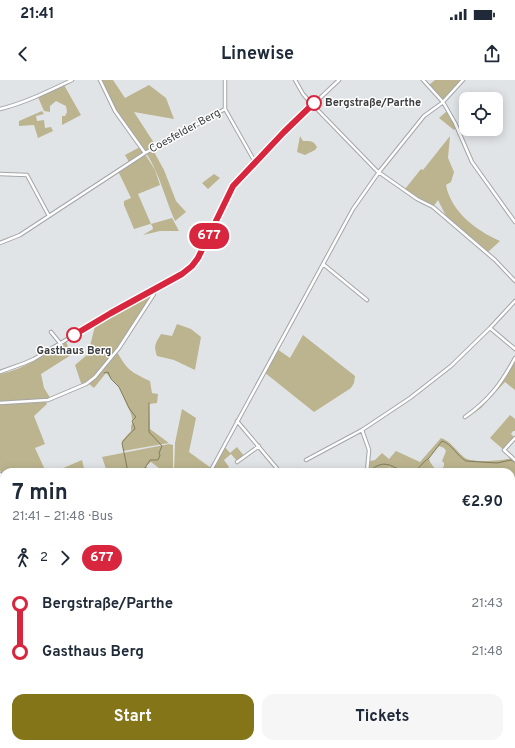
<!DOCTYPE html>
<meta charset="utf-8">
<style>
body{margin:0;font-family:Overpass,sans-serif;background:#f6f6f7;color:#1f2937;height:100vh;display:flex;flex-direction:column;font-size:15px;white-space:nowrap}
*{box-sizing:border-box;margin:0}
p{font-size:13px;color:#747a83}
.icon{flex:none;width:22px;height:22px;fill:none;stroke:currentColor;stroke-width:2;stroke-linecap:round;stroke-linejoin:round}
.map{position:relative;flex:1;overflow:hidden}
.drawer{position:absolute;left:0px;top:388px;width:515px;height:280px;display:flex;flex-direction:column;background:#fff;border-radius:12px 12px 0 0;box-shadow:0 2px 10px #0003}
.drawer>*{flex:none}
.badge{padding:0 8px;border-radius:13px;font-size:14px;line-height:26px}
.fabs{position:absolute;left:459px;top:12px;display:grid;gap:8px}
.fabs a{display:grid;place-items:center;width:44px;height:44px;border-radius:8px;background:#fff;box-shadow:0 2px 10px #0003;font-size:20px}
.map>.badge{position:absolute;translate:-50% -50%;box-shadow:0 0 0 2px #fff}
.legs{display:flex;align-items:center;gap:6px;height:44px;padding:0 12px;font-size:13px}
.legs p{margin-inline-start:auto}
.overview{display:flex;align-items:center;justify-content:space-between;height:68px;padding:0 12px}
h1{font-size:22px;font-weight:700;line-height:30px}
.cta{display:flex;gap:8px;margin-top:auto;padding:8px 12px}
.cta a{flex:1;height:46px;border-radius:12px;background:#847518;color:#fff;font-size:16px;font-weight:700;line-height:46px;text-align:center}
.cta a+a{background:#f6f6f7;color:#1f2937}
ul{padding:0 12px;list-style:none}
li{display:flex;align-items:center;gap:14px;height:48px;font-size:15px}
li i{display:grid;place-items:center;width:6px;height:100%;margin:0 5px;background:currentColor}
li i::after{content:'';width:10px;height:10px;margin:-5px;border:3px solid;border-radius:50%;background:#fff}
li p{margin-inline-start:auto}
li:first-child i{background:linear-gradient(#0000 50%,currentColor 0)}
li:last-child i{background:linear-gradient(currentColor 50%,#0000 0)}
.status{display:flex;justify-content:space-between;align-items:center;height:28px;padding:0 20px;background:#fff;direction:ltr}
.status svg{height:11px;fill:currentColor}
header{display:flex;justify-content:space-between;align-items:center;height:52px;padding:0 12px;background:#fff;font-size:18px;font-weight:700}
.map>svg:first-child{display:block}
</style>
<div class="status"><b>21:41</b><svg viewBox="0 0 49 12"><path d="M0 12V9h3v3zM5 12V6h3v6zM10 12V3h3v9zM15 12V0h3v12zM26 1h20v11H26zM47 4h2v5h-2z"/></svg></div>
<header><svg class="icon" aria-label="back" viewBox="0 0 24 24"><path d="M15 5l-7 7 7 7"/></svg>Linewise<svg class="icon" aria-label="share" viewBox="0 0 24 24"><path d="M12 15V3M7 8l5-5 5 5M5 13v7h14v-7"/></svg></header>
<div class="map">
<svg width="515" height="668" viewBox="0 0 515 668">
<rect width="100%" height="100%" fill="#e1e4e7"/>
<path fill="#bbb48e" d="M 100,0 L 113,0 L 125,18 L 149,5 L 166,18 L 174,39 L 134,32 L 156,66 L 145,72 L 117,32 Z
M 435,0 L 461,0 L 444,19 L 442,19 L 429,5 Z
M 64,5 L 81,35 L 62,45 L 62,36 L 65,36 L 67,32 L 66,26 L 56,21 L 50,26 L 50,32 L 44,31 L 38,17 Z
M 42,31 L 44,34 L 36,36 L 37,41 L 44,40 L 45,48 L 51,47 L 53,51 L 38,58 L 34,45 L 19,46 L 19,41 Z
M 447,31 L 456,47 L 454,50 L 439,38 Z
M 300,56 L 303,61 C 310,61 313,60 317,67 L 315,70 L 305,75 L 297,72 Z
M 450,56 L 448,78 L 454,92 L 451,102 L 446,105 C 451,132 477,151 500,161 L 488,172 L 448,140 L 438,120 L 433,127 L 405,109 L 421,89 L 423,90 Z
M 140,67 L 144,72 L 129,82 L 125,75 Z
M 153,70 L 164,90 L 176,121 L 186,132 L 175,141 C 165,119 160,94 146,73 Z
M 145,74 L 155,90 L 160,105 L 138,114 L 151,144 L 172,138 L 179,151 L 160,151 L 143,155 L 153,149 L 152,145 L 150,144 L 134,149 L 124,125 L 124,121 L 131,118 L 118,91 Z
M 214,94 L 220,98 L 208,109 L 202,103 Z
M 151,212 L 153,214 C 137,239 107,292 82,306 L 75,285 L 88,274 L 95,246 Z
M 177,244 L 191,249 L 201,257 L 195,290 L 174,280 L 157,276 C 153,265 156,263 161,254 L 172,256 Z
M 303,255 L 355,296 L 354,303 L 351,308 L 314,332 L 264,292 L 277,269 L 290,278 Z
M 66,261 L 71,275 L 41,294 L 44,308 L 51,319 L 0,323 L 0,294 C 25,289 44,275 66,261 Z
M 117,272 C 128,291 131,292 150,301 L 152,313 L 158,314 L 157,323 L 149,324 L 150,349 L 169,363 L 123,371 L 122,361 L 131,351 L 131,346 L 133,342 L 131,334 L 119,307 L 106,293 L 94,308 L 89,304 Z
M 515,279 L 515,310 L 505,302 L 481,328 L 467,338 L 465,337 L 492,314 L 504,299 Z
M 46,322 L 47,324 L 34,336 L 45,364 L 35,368 L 46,392 L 4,392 L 4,402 L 0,390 L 0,324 Z
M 182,329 L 196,338 L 189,372 L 211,388 L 209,392 L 174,392 L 175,363 Z
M 510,335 L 515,339 L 515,351 L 513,351 L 511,354 L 515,358 L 504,370 L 490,358 Z
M 441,358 C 451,361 457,372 465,378 C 473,383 503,381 512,378 L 515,381 L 515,397 L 511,402 L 511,392 L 440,392 L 444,386 L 444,383 L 442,381 L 446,371 L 444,368 L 439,366 L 429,378 L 430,382 L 435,389 L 434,392 L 396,392 L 389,387 L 388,392 L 379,390 L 377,392 L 368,392 L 370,381 L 375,380 L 382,373 L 389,379 L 396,371 L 420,382 Z
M 169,364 L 173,365 L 173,392 L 164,392 L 151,382 L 146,386 L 149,392 L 107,392 L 102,377 Z
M 224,366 L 230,373 L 237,367 L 244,376 L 237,381 L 231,374 L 224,380 L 229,387 L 223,392 L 211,392 Z
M 82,380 L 85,392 L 75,392 L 71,391 L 68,392 L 54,392 Z"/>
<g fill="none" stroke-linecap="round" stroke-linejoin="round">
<path stroke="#817c5d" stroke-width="1" d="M 104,293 L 108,292 L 111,299 L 119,307 L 129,328 L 136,337 L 132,341 L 135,348 L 134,350 C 131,352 124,360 122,363 L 128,392
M 137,392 L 145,388 L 150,380 L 158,380 L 160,375 L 159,373 L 162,366 L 149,352 L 149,323
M 369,392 C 372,390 374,387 377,386 C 386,381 395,387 402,392
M 415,392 L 424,382 L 429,378 L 442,361 C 452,364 457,376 466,381 L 497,383 L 511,380 L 515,382
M 0,489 L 4,489
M 331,667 L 334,664"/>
<defs>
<path id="minor" d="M 225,0 L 225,29 L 255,82
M 295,0 L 303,14 L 309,21 L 377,91 L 417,119 L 433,127 L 495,180 L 515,201
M 423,0 L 443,22 L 455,43 L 472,82 L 515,142
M 0,29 C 25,23 49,11 72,0
M 145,73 L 225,29
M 0,94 L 27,95 L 49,136
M 0,163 L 20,155 L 145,73 L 115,31 L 100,0
M 323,184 L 367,220
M 490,248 L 515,221
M 51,252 L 60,263
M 0,292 L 25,283 L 34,279 L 111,233 L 190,188 L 198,178 L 229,113 L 235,104 L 284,52 L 339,0
M 0,323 L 48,320 L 86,304 L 95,297 L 119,268 L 154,214 L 152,210
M 465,337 C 489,320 501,304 515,278
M 237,341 L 280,392
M 362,350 L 369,370 L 367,392
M 515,358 L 504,370 L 515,380
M 306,380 L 362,350 L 410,318 L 451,286 L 490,248 L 515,269
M 237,382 L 259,366
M 298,390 L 299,392
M 210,392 L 353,129 L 379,92 L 424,36 L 442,23 L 463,0
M 0,394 L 4,406
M 511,419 L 515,426
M 0,454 L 4,471
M 511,458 L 515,456
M 0,473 L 4,472
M 3,506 L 4,512
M 0,546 L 4,545
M 0,572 L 4,577
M 511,595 L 515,596
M 0,600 L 4,605
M 0,635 L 4,631
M 0,644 L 4,641
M 0,648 L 4,652
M 64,664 L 70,668
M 142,664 L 156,664
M 197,664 L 201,668
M 232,664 L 233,668
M 259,664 L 262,668
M 320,664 L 322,668
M 7,668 L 11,664
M 33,668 L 37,664
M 115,668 L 116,664
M 203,668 L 207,664
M 238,668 L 244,664
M 268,668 L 274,664"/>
<path id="major" d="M 511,404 L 515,399
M 292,668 L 298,664"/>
</defs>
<use href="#minor" stroke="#a4a6a9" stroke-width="4.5"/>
<use href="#major" stroke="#c1c1c2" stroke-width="5.5"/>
<use href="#minor" stroke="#fff" stroke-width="2.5"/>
<use href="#major" stroke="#a1b8dc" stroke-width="3.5"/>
</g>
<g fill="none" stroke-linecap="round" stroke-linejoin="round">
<defs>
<path id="line-1" d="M 74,255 L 111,233 L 182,194 L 192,186 L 198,178 L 233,106 L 284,52 L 314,23"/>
</defs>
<use href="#line-1" stroke="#fff" stroke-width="9"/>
<use href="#line-1" stroke="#d7263d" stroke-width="6"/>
</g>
<g fill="#fff" stroke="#d7263d" stroke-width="2">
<circle cx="314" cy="23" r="7"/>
<circle cx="74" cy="255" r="7"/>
</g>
<g text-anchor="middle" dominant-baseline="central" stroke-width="3" stroke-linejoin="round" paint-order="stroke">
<g font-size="11" font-weight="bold" fill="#3c3d3f" stroke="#fff" text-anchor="start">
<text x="325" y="23">Bergstraße/Parthe</text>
<text x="74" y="271" text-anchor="middle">Gasthaus Berg</text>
</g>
<g font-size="11" fill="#3c3d3f" stroke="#fff">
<text transform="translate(185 51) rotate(-29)">Coesfelder Berg</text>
</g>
</g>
</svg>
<div class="fabs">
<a><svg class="icon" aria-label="locate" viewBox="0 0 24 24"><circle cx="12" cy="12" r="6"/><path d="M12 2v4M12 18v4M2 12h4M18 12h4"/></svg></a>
</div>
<b class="badge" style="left:209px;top:156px;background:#d7263d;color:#fff">677</b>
<section class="drawer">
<div class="overview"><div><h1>7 min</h1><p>21:41 – 21:48 · Bus</p></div><b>€2.90</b></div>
<div class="legs"><svg class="icon" aria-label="walk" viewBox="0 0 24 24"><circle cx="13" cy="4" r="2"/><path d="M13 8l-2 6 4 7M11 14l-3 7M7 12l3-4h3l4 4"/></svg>2<svg class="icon" aria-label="forward" viewBox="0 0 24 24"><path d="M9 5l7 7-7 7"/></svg><b class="badge" style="background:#d7263d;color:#fff">677</b></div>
<ul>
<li><i style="color:#d7263d"></i><b>Bergstraße/Parthe</b><p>21:43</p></li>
<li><i style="color:#d7263d"></i><b>Gasthaus Berg</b><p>21:48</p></li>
</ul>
<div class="cta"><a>Start</a><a>Tickets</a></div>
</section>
</div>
